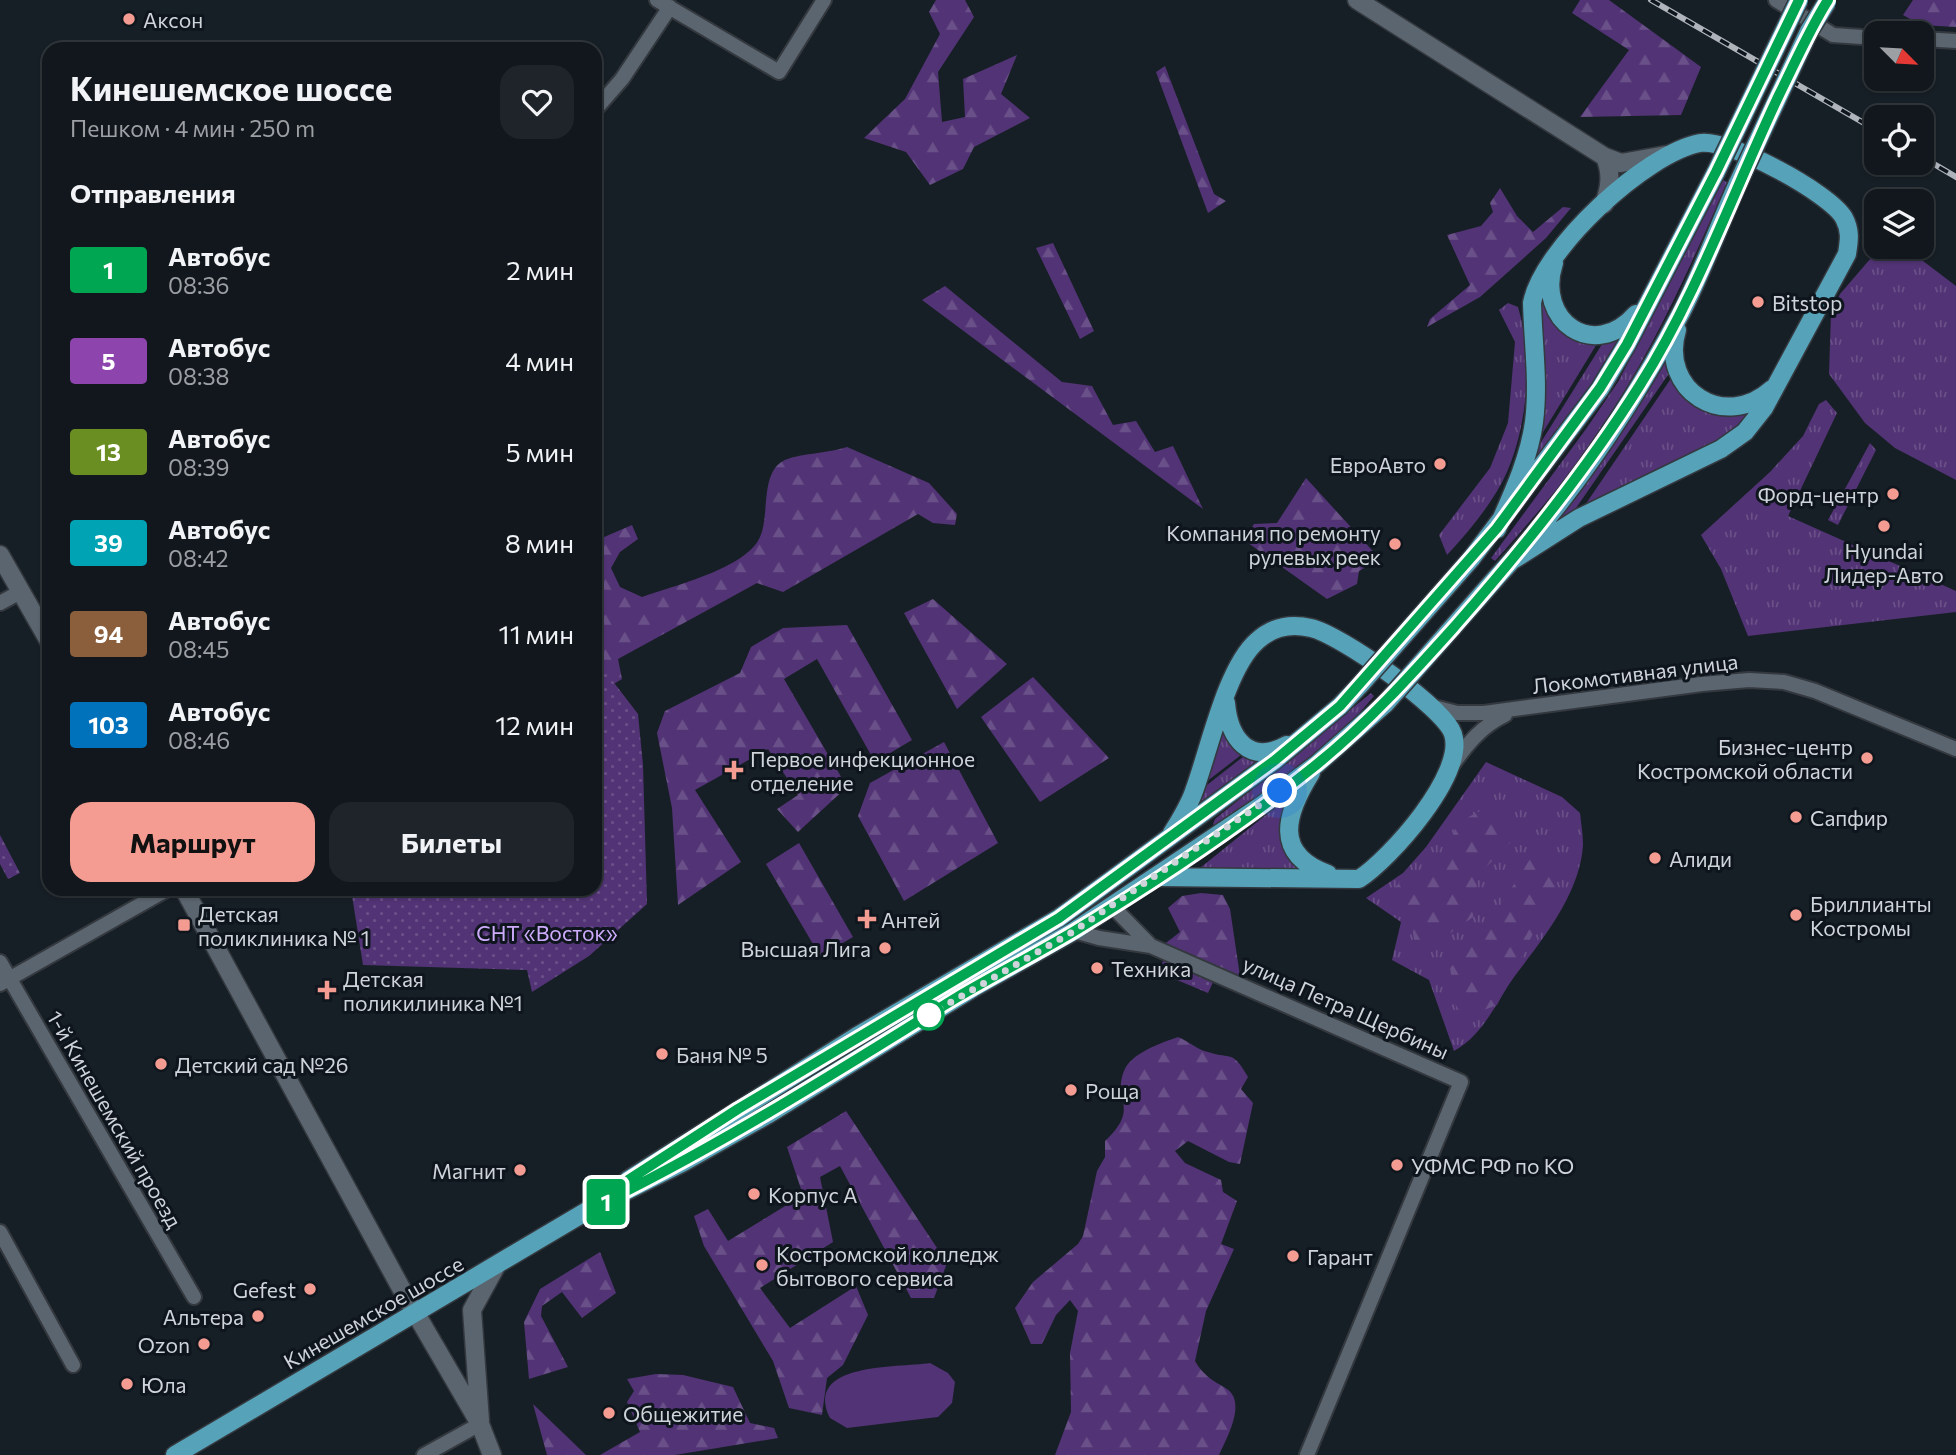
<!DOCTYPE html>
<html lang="ru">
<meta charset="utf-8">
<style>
body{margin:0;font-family:Commissioner,sans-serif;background:#1e2429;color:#f1f3f6;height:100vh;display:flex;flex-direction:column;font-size:26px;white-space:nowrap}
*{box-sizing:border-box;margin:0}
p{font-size:23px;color:#9c9fa3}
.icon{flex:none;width:38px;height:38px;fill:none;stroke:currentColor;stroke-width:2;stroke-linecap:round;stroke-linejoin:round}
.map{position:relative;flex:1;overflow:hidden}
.sheet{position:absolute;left:42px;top:42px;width:560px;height:854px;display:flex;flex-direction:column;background:#11171c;border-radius:21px;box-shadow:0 2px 5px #0004,0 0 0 2px #30363b}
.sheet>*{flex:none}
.badge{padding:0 14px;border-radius:5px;font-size:24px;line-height:46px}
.needle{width:46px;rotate:114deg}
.tools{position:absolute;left:1864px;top:21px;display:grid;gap:14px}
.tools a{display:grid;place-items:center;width:70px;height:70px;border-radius:14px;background:#11171c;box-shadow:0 2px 5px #0004,0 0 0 2px #30363b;font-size:35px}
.you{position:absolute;width:35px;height:35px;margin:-18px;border:5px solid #fff;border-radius:50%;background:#1a73e8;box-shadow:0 0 0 10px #1a73e833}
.map>.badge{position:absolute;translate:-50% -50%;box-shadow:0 0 0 4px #fff}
h2{padding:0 28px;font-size:26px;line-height:63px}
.round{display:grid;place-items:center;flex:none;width:74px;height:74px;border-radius:21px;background:#1e2429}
.summary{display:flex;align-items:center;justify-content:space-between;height:119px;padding:0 28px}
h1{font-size:33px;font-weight:700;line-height:52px}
.action{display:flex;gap:14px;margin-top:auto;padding:14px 28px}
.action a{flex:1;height:80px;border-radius:21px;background:#f59c92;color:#111;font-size:28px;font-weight:700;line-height:80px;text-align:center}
.action a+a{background:#1e2429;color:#f1f3f6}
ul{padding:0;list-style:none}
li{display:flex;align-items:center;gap:21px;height:91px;padding:0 28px}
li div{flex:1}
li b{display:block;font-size:26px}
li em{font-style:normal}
li .badge{min-width:77px;font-weight:700;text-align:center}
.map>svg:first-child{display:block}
</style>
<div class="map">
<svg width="1956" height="1455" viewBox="0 0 1956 1455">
<defs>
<pattern id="grass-tufts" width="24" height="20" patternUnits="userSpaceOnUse" patternTransform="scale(1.75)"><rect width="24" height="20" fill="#523375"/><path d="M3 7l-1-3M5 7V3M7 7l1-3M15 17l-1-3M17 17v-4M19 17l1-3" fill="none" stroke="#6a5088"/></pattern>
<pattern id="forest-firs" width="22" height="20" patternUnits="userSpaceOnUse" patternTransform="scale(1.75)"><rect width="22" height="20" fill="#523375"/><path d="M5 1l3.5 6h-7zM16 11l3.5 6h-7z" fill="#6a5088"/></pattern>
<pattern id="park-dots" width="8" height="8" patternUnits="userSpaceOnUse" patternTransform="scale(1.75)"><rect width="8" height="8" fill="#523375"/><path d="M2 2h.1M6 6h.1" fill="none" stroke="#6a5088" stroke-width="1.8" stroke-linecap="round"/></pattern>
</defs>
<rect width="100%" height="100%" fill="#171f26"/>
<path fill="url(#grass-tufts)" d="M 1723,180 L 1727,182 C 1690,269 1651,354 1598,433 C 1568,479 1531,520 1495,561 L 1491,558 L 1586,429 L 1618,382 Z
M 1898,248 L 1923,261 L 1956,286 L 1956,480 L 1895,448 L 1865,423 L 1829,374 L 1831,313 L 1840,294 L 1871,258 Z
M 1542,293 L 1598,342 L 1534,447 L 1538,311 Z
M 1508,303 L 1518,307 C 1533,357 1528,424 1507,472 C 1493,503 1470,530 1447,555 L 1439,535 L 1490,468 L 1508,423 L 1515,342 L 1499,310 Z
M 1623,339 L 1595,385 L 1526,483 L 1533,455 L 1604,341 Z
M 1666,360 L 1670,372 L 1574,511 L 1558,521 Z
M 1672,377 C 1707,408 1706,416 1755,412 L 1724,439 L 1583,508 Z
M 1826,400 L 1837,413 L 1788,516 L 1956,591 L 1956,612 L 1748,636 L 1721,569 L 1701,535 L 1770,472 L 1803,436 L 1819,404 Z
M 1870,443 L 1876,450 L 1838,525 L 1828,520 Z
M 1371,693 L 1374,696 C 1331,749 1271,788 1216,828 L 1213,824 L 1215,819 Z
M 1223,728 L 1229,742 L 1241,755 L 1206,782 Z
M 1244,756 L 1259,761 L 1198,809 L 1207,785 Z
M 1486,762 L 1562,797 L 1580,813 C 1581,823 1583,834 1583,845 C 1580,894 1542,940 1514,977 C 1495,1004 1484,1034 1454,1051 L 1429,980 L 1392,960 L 1401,922 L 1366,898 L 1403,873 L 1426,847 Z
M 1288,797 L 1292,860 L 1301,873 L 1200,868 Z"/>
<path fill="url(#forest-firs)" d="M 936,0 L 965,0 L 974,17 L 938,72 L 942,122 L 965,117 L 963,79 L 1017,55 L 1001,94 L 1030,118 L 974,147 L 963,169 L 930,185 L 906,152 L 864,138 L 905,99 L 940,34 L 929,12 Z
M 1580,0 L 1609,0 L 1701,67 L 1681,115 L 1580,117 L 1629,50 L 1572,13 Z
M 1913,0 L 1956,0 L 1956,27 L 1921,25 L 1903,15 Z
M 1165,66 L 1214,194 L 1226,201 L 1208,213 L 1156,72 Z
M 1500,188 L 1517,216 L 1533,232 L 1563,207 L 1571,208 L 1546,238 L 1480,297 L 1427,327 L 1430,319 L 1470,285 L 1447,235 L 1481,226 L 1493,212 L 1490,203 Z
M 1053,243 L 1094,331 L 1080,339 L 1036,248 Z
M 945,286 L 1062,382 L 1092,386 L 1113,425 L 1136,421 L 1155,452 L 1173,446 L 1203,509 L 922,300 Z
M 847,447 L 929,483 L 957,514 L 955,525 L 933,523 L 918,514 L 783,592 L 757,583 L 618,659 L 622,679 L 595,695 L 595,541 L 632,525 L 638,539 L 620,552 L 611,568 L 620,587 L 642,597 C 673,586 747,568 760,537 C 770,515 760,474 783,461 C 795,454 830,453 847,447 Z
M 1306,478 L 1380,559 L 1359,571 L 1357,584 L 1327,599 L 1244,540 L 1254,524 L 1277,523 Z
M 933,599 L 1007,664 L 957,709 L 904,613 Z
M 847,625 L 912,740 L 875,762 L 817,659 L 784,679 L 847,787 L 798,832 L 777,809 L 798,795 L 768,749 L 695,790 L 741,862 L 678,905 L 672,808 L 657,733 L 665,711 L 740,673 L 751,647 L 783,628 Z
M 1033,677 L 1109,758 L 1040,802 L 981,717 Z
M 944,742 L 998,843 L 904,901 L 858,816 L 870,783 Z
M 1484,809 L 1513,821 L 1515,838 L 1478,875 L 1473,917 L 1435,944 L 1415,945 L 1410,914 L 1387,896 L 1402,880 L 1424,883 L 1448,850 L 1457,823 Z
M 799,843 L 853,937 L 820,956 L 766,864 Z
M 1534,853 L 1551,860 L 1557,886 L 1497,1005 L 1458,1020 L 1450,968 L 1484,931 Z
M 1201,893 L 1223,895 L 1230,909 L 1240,976 L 1162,946 L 1180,932 L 1168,908 L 1182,896 Z
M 1178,1037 C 1188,1041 1198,1050 1208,1052 C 1232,1060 1232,1049 1248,1077 L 1241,1089 L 1253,1103 L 1240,1164 L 1229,1162 L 1188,1141 L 1175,1151 L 1185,1163 L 1221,1180 L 1223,1192 L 1237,1201 L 1221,1244 L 1234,1249 L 1206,1311 L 1195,1361 C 1204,1376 1212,1380 1227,1389 C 1247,1403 1226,1439 1219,1455 L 1055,1455 L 1071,1412 L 1070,1353 L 1078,1311 L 1070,1300 L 1056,1315 L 1042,1344 L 1031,1344 L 1015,1308 L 1033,1282 L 1078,1244 L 1083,1236 L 1097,1171 L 1105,1157 L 1105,1141 C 1141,1107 1112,1100 1124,1071 C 1131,1053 1161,1043 1178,1037 Z
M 846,1111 L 947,1263 L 934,1298 L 911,1298 L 840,1166 L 820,1177 L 833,1242 L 760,1288 L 790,1328 L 856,1286 L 868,1315 L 843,1365 L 827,1378 L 822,1415 L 789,1408 L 773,1361 L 704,1246 L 694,1216 L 708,1209 L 728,1241 L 803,1195 L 787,1147 Z
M 600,1252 L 616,1293 L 582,1318 L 562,1292 L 542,1306 L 541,1316 L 568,1367 L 529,1379 L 524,1322 L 540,1289 Z
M 656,1374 L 683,1375 L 733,1387 L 750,1423 L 774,1428 L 778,1438 L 675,1455 L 600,1455 L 640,1432 L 627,1402 L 634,1391 L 627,1379 Z
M 533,1404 L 586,1455 L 547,1455 Z"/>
<path fill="url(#park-dots)" d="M 595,658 L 638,714 L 643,765 L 647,904 L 589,956 L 532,992 L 527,970 L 363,965 L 351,889 L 595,889 Z
M 0,835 L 20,873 L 8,879 L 0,864 Z
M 1164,959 L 1214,980 L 1208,993 L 1158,972 Z"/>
<path fill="#523375" d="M 930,1363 L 948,1373 L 955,1382 L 952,1403 L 938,1417 L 847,1428 L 830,1418 C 803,1362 897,1368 930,1363 Z"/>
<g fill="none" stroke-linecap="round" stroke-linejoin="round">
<defs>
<path id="street" d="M 657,0 L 779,72 L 824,0
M 1776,0 L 1833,35 L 1876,38
M 1922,39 L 1956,41
M 595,110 L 622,79 L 670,7
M 0,603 L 22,591
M 1434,707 L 1457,713 L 1484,713 L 1702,684 L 1749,680 L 1784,682 L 1815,691 L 1956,749
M 1453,764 C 1468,743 1482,726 1505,715
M 1112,906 L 1150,945
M 1074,931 L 1099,938 L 1151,946 L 1461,1082 L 1307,1455
M 0,962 L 194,1297
M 0,984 L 168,889
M 0,1232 L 73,1365
M 424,1455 L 480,1424"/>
<path id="secondary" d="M 1357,0 L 1605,157 L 1621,163 L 1666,155
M 1604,204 C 1610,188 1612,174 1605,157
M 0,555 L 49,641
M 184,889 L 401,1288 L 480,1424 L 492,1455
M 480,1421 L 472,1310 L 495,1268"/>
<path id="primary" d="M 1554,263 C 1535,321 1594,362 1636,314
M 1677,330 C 1659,390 1724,432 1772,389
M 1497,529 C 1512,495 1529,459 1534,422 C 1539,383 1533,343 1532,303 C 1542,249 1646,153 1700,143 C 1728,138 1830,193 1844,218 C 1851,231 1849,241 1847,254 L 1764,408 L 1745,432 L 1721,449 L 1579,518 L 1513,560
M 1471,559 L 1600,389 L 1627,344 L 1716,172
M 1496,578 C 1569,499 1632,406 1682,311 C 1703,270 1719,225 1738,183
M 1226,703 C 1229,738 1249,766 1287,745
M 1311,773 C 1286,813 1272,854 1328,874
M 1158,877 L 1359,879 C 1390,859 1466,774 1453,734 C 1444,707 1339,634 1311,628 C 1290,623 1272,627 1257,641 C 1226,668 1209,751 1194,791 C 1189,806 1180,820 1172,833
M 628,1180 L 857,1036 L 1059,918 L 1274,761 L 1340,706 L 1360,685
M 175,1455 L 592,1208 L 682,1163 L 767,1115 L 973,988 L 1074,931 L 1262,805 L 1317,764 L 1385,704"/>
</defs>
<use href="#street" stroke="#34393f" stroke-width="18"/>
<use href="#secondary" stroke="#34393f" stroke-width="21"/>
<use href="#primary" stroke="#34393f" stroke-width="21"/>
<use href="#street" stroke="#5b656f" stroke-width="14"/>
<use href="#secondary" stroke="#5b656f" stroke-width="18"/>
<use href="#primary" stroke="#56a2b9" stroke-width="18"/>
<defs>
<path id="rail" d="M 1651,0 L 1876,130
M 1922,157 L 1956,177"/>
</defs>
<use href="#rail" stroke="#aeb4ba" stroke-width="6"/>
<use href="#rail" stroke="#0e151d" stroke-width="3.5" stroke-dasharray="10" stroke-linecap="butt"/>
<defs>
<path id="primary-bridge" d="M 1716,172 L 1799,0
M 1738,183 L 1809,31 L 1827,2
M 1360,685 L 1471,559
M 1385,704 L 1496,578"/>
</defs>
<use href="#primary-bridge" stroke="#34393f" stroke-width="21" stroke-linecap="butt"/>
<use href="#primary-bridge" stroke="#56a2b9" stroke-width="18"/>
</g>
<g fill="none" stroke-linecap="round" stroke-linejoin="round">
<defs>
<path id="line" d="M 1799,0 L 1716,172 L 1627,344 L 1600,388 L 1497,528 L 1340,706 L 1274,761 L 1059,918 L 738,1109 L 619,1186 L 592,1208 C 719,1147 837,1071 956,998 C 995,975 1034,955 1073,932 C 1156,882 1240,826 1316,765 C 1368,723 1411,675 1455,626 C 1522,550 1586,471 1640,385 C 1697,295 1733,192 1779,95 C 1795,63 1809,30 1828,0"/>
</defs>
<use href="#line" stroke="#fff" stroke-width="16"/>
<use href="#line" stroke="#00a651" stroke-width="10"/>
<path stroke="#ced4d9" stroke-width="7" stroke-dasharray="0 12.6" d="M 929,1015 L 1074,931 L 1280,791"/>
</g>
<g fill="#f59c92" stroke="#0e151d" stroke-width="2.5">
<circle cx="129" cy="19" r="7"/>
<circle cx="1758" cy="302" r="7"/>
<circle cx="1440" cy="464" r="7"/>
<circle cx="1893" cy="494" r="7"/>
<circle cx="1884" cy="526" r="7"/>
<circle cx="1395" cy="544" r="7"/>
<circle cx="1867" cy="758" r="7"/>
<path d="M730.5 759.5h7v7h7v7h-7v7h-7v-7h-7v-7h7z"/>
<circle cx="1796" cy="817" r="7"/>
<circle cx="1655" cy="858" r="7"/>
<circle cx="1796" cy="915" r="7"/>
<path d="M863.5 908.5h7v7h7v7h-7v7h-7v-7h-7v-7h7z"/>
<rect x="177" y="918" width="14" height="14" rx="3.5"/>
<circle cx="885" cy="948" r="7"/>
<circle cx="1097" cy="968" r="7"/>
<path d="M323.5 979.5h7v7h7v7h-7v7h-7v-7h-7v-7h7z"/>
<circle cx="662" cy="1054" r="7"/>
<circle cx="161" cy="1064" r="7"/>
<circle cx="1071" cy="1090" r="7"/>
<circle cx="1397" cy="1165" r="7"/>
<circle cx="520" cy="1170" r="7"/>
<circle cx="754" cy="1194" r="7"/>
<circle cx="1293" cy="1256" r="7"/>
<circle cx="762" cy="1265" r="7"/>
<circle cx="310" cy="1289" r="7"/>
<circle cx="258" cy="1316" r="7"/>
<circle cx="204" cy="1344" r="7"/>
<circle cx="127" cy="1384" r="7"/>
<circle cx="609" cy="1413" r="7"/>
</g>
<circle fill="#fff" stroke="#00a651" stroke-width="3.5" cx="929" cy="1015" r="14"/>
<g text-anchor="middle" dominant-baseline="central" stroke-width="6" stroke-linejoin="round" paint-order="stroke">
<g font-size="21" fill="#ced4d9" stroke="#0e151d" text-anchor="start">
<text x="143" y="19">Аксон</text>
<text x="1772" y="302">Bitstop</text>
<text x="1426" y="464" text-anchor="end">ЕвроАвто</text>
<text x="1879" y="494" text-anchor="end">Форд-центр</text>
<text x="1381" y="532" text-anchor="end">Компания по ремонту<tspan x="1381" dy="24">рулевых реек</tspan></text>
<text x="1884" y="550" text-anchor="middle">Hyundai<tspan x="1884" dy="24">Лидер-Авто</tspan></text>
<text x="1853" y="746" text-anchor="end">Бизнес-центр<tspan x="1853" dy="24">Костромской области</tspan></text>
<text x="750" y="758">Первое инфекционное<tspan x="750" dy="24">отделение</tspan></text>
<text x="1810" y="817">Сапфир</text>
<text x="1669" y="858">Алиди</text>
<text x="1810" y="903">Бриллианты<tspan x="1810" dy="24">Костромы</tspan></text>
<text x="198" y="913">Детская<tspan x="198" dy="24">поликлиника № 1</tspan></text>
<text x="881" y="919">Антей</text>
<text x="871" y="948" text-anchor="end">Высшая Лига</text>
<text x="1111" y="968">Техника</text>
<text x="343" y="978">Детская<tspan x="343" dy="24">поликилиника №1</tspan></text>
<text x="676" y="1054">Баня № 5</text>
<text x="175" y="1064">Детский сад №26</text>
<text x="1085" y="1090">Роща</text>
<text x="1411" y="1165">УФМС РФ по КО</text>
<text x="506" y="1170" text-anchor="end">Магнит</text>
<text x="768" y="1194">Корпус А</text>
<text x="776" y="1253">Костромской колледж<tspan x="776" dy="24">бытового сервиса</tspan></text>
<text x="1307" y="1256">Гарант</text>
<text x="296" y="1289" text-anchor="end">Gefest</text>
<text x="244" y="1316" text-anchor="end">Альтера</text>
<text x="190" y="1344" text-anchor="end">Ozon</text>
<text x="141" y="1384">Юла</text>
<text x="623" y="1413">Общежитие</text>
</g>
<g font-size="21" fill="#ced4d9" stroke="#0e151d">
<text transform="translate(1635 673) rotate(-7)">Локомотивная улица</text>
<text transform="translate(1346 1007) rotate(24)">улица Петра Щербины</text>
<text transform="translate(115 1119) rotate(60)">1-й Кинешемский проезд</text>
<text transform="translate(373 1312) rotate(-30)">Кинешемское шоссе</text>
</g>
<g font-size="21" fill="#ceacfc" stroke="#0e151d">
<text x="547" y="932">СНТ «Восток»</text>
</g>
</g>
</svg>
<div class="tools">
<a><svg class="needle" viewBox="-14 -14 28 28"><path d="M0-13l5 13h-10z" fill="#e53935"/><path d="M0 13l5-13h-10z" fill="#9c9fa3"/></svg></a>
<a><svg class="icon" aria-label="locate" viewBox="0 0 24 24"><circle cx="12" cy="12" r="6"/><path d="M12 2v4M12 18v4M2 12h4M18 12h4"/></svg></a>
<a><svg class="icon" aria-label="layers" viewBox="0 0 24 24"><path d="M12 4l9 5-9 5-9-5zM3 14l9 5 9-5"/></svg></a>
</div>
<div class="you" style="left:1280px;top:791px"></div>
<b class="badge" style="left:606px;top:1202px;background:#00a651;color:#fff">1</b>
<section class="sheet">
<div class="summary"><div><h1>Кинешемское шоссе</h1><p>Пешком · 4 мин · 250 m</p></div><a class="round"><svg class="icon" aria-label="heart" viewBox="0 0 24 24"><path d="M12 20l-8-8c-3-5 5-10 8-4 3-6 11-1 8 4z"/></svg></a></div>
<h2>Отправления</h2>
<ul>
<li><span class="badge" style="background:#00a651;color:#fff">1</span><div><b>Автобус</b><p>08:36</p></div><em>2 мин</em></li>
<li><span class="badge" style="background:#8e44ad;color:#fff">5</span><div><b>Автобус</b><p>08:38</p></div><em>4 мин</em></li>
<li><span class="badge" style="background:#6b8e23;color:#fff">13</span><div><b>Автобус</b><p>08:39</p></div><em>5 мин</em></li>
<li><span class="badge" style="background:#00a3b4;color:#fff">39</span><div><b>Автобус</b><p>08:42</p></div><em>8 мин</em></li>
<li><span class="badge" style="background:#8b5e3c;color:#fff">94</span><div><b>Автобус</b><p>08:45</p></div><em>11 мин</em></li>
<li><span class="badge" style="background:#0072bc;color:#fff">103</span><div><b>Автобус</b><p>08:46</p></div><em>12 мин</em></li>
</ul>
<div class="action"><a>Маршрут</a><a>Билеты</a></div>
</section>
</div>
